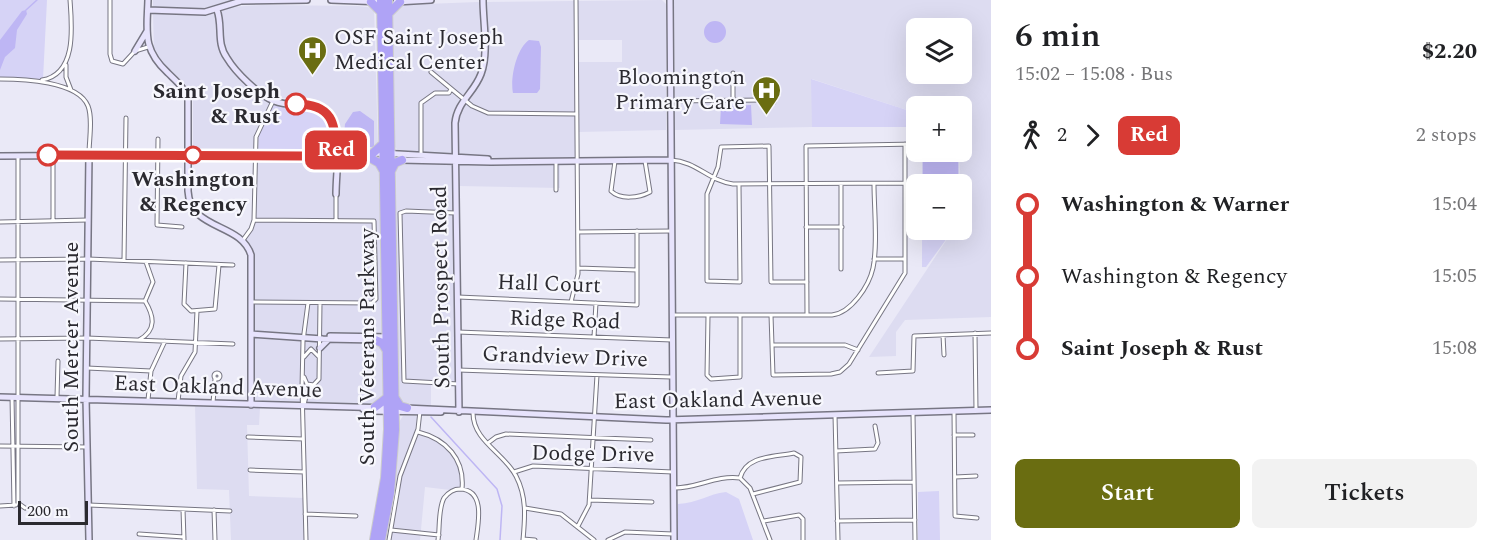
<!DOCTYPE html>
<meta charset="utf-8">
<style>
body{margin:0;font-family:Spectral,serif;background:#f2f2f2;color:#202124;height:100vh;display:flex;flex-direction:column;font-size:22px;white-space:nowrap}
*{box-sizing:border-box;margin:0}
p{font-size:20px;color:#757577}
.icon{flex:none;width:33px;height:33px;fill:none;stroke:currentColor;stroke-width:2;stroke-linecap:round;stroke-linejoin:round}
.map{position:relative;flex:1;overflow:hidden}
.sheet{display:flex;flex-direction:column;background:#fff;width:510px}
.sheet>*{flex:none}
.badge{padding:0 12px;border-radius:9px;font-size:21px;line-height:39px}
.buttons{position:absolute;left:906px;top:18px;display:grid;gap:12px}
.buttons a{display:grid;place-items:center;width:66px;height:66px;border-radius:9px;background:#fff;box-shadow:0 6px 24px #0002;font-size:30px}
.scale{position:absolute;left:18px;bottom:15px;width:70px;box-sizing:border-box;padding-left:6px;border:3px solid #2b2a30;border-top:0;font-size:16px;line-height:21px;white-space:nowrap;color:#2b2a30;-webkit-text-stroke:4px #f7f7fd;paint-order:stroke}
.map>.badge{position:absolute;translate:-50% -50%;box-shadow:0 0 0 3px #fff}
.legs{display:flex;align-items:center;gap:9px;height:66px;padding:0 24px;font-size:20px}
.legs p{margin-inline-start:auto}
.summary{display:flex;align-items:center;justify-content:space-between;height:102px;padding:0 24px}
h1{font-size:33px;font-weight:600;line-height:45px}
.action{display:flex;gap:12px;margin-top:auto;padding:12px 24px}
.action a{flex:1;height:69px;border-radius:9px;background:#6a6d11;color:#fff;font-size:24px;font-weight:600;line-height:69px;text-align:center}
.action a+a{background:#f2f2f2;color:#202124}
ul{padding:0 24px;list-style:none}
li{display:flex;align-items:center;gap:21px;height:72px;font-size:22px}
li i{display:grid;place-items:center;width:9px;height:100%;margin:0 8px;background:currentColor}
li i::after{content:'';width:15px;height:15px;margin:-8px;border:4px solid;border-radius:50%;background:#fff}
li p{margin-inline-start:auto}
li:first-child i{background:linear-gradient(#0000 50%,currentColor 0)}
li:last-child i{background:linear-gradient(currentColor 50%,#0000 0)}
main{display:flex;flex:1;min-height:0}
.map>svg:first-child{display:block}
</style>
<main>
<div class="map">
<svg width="991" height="540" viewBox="0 0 991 540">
<rect width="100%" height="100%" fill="#eae9f7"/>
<path fill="#dddcf1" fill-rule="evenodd" d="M 153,0 L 231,0 L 202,9 L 153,7 Z
M 662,0 L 666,4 L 666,130 L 579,132 L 579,94 L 576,93 L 575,159 L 512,159 L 458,155 L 458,114 L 481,79 L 486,2 ZM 578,40 L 622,40 L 622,62 L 578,62 Z
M 674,0 L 991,0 L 991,317 L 905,320 L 896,332 L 896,356 L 869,357 L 953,230 L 962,230 L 959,152 L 962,152 L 962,106 L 916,106 L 916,113 L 812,79 L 812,127 L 675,130 ZM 916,28 L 962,28 L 962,74 L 916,74 Z
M 478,2 L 481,4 L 480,70 L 454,112 L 453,154 L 400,152 L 395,147 L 392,12 L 400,5 Z
M 261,5 L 358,6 L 374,8 L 378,147 L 368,151 L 340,150 L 337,123 L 327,108 L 315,102 L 275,97 L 274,104 L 259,134 L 258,151 L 193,150 L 193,101 L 185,84 L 160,61 L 154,51 L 153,14 L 214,14 L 232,7 Z
M 258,158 L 375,163 L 380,168 L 384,397 L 375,404 L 253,400 L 255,260 L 246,240 L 256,222 Z
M 402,162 L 560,164 L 560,188 L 459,186 L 462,387 L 431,385 L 431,407 L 404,405 L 398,397 L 396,169 Z
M 195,405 L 260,408 L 259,425 L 247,425 L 249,496 L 304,498 L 304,540 L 231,540 L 229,490 L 197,489 Z
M 403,416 L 417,416 L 415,432 L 427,435 L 446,446 L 460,469 L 461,487 L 450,490 L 425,487 L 420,540 L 385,540 L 397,470 L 399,422 Z"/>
<path fill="#d6d3f6" d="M 0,0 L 47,0 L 43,79 L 0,78 Z
M 811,79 L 916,113 L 916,127 L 812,127 Z
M 273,105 C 306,112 336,102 332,150 L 258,151 L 259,134 Z
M 922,159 L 959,159 L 959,184 L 922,184 Z
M 922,230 L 953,230 L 926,267 L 922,267 Z
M 939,491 L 940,540 L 918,540 L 918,492 Z
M 726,492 L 739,499 L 753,540 L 678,540 L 678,504 C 698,503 708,494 726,492 Z"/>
<path fill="#beb6f4" d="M 26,10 L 27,14 L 17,30 L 15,48 L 5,57 L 0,70 L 0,40 L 22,11 Z
M704 32a11 11 0 1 1 22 0a11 11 0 1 1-22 0Z
M 529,40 L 539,41 L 541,47 L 540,89 L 537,93 L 513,93 C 510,79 516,49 529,40 Z
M 751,105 L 752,125 L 720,124 L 721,107 Z
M 360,111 L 374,121 L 374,147 L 343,147 L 345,124 L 353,112 Z
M 958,160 L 958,174 L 923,174 L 923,161 Z"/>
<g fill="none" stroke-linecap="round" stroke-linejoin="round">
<path stroke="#beb6f4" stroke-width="1.5" d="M 26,10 L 37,0
M 431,417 L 497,489 L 502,506 L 500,540"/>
<defs>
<path id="street" d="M 110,0 L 110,54 L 112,61 L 123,64 L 135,51 L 148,47
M 66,65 L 66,77 L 71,90
M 431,72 L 472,106 L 488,113 L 577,114
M 733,73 L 733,100
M 0,79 C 22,79 78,81 88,106 C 93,119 89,140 89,154
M 42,80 C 77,74 72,27 70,0
M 671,101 L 767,100 L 774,102
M 158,139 L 157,225 L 182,227
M 421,155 L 421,103 L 435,93 L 449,93 L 451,89
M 18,157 L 18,503
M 671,160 C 696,161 709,181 733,184 L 905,183
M 615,161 L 611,191 C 620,200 639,198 650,192 L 645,161
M 556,162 L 556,190
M 739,184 L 740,282 L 707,281 L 707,194 L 718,167 L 721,147 L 769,146 L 771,282 L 807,282
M 455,213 L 406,211 L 400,213 L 404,381 L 459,384
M 336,220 L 336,194
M 53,221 L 53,156
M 0,222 L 88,220
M 806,227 L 842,227
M 578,232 L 671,231
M 243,240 L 251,229 L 254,220 L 256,137 L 273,101
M 874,259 L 905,259
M 0,260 L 88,259 L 233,265
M 124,260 L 126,118
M 186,263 L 184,304 L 191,311 L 215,309 L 219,265
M 578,268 L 637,270
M 841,269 L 841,184
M 458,297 L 637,305 L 637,231
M 0,299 L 145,301
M 145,301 L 153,282 L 146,262
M 252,302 L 372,303 L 376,299 L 374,221 L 254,220
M 571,302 L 578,274 L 576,0
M 672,315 L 832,315 C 851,313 869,286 873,268 C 878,244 874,209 874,184
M 771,315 L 773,375 L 831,374 L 840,372 L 849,364 L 905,273 L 905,144
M 807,315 L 806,146 L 916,144
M 708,316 L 707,375 L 711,379 L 740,377 L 740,315
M 458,332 L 672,340
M 975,333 L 976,410
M 943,335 L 944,355
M 594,337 L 596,303
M 0,339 L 87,338 L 233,344
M 139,340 C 157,330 154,316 145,301
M 772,345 L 845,345 L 858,350
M 304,357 L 311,349 L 319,357
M 87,368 L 151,371
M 458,370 L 671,377
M214 376a3 3 0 1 1 6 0a3 3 0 1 1-6 0Z
M 878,373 L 913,371 L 914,336 L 991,333
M 304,377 L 307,384 L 314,385
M 12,397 L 14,506
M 57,397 L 58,361
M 148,400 L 151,371 L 165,341
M 178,401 L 181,376 L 195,352 L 197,311
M 213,403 L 215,379
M 304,405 L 307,392 L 319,379 L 320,303
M 954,412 L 955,516 L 977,518
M 473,413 C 473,441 504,453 516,476 C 527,497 525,518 523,540
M 913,414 L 915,540
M 835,415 L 838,540
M 418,432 C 446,439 465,459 462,489
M 954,435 L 973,435
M 248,437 L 303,439
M 488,443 L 496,437 L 506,434 L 651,440
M 0,446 L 87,447
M 836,451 L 875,449 L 878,443 L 875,426
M 250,470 L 304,472
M 514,472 L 533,466 L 673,472
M 955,477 L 976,476
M 740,478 C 746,455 775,457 794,453 L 801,457 L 800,482 L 753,494
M 837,483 L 914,482
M 675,488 C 698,488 716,475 740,478 L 750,488 L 770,540
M 590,500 L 652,502
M 18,503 L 25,508
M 89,505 L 230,511
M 0,506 L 16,505
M 525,508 L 561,514 L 594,540
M 183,509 L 184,540
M 214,510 L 215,540
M 305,514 L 356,516
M 764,521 L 799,515 L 803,519 L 803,540
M 837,521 L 915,520
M 578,526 L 589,505 L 597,375
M 391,530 L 439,535
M 139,534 L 184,537
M 523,539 L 535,540
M 306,540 L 302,388 L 303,341 L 308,303
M 389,540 L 400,476 L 418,429 L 420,411
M 438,540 C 440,528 438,509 444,498 C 448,493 454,489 460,489 C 486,490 478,524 476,540
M 608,540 L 625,532 L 673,534"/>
<path id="secondary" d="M 148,0 C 147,32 142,49 168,73 C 176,81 184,87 188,98 L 188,191 C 190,231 241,222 251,255 L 251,405
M 331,0 L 384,2
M 670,0 L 674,540
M 396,2 L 431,0
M 148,10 L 205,12 L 241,1 L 307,0
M 217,10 C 223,26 216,43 227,58 C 236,73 259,95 274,101 C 296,110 323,96 334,125 C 341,145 336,173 336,194
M 135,51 L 147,31
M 89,154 L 86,398 L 89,540
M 309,155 L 381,153 L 488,159
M 0,156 L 158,155 L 375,159
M 400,160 L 491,162 L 671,160
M 251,334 L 323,339 L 378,340
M 330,336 L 390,337
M 320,348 L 328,340
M 0,397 L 390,408
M 405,408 L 666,420 L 991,410
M 363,409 L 368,411 L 441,412
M 459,412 L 455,123 C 457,102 474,93 481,74 C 489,53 483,22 483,0"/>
<path id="highway" d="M 371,2 L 382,13
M 388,14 L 400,2
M 372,154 L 384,143
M 372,159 L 379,163 L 383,170
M 391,171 L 395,163 L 402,160
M 375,340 L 382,343 L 387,351
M 395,398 L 400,406 L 407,408
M 375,407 L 388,397
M 374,540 L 385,478 L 388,429 L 381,0
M 381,540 L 390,493 L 395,430 L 388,0"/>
</defs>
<use href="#street" stroke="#777683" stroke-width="5"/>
<use href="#secondary" stroke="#777683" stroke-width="8"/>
<use href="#highway" stroke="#cccccd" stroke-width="10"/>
<use href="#street" stroke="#fff" stroke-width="3"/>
<use href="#secondary" stroke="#e7e3fc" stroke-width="5"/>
<use href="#highway" stroke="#afa3f6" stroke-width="8"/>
</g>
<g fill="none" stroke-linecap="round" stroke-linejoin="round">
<defs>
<path id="line-1" d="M 48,155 L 304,156 L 336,153 C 336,123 332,104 296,104"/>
</defs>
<use href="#line-1" stroke="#fff" stroke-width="14"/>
<use href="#line-1" stroke="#d83b35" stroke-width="9"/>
</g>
<defs>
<symbol id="hospital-pin" viewBox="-11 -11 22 30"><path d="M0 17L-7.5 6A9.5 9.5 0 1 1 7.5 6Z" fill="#6a6d11" stroke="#f7f7fd"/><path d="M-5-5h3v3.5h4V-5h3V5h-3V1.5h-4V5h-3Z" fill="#fff"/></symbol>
</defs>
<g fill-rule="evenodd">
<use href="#hospital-pin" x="296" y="34" width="33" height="45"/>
<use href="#hospital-pin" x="750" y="74" width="33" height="45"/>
</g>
<g fill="#fff" stroke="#d83b35" stroke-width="3">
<circle cx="296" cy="104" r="10"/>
<circle cx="48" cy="155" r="10"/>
<circle cx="193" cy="155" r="8"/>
</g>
<g text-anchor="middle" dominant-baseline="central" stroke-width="4.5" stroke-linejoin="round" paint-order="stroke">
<g font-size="22" fill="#2b2a30" stroke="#f7f7fd" text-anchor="start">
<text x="334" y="37">OSF Saint Joseph<tspan x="334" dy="25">Medical Center</tspan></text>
<text x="745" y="77" text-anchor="end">Bloomington<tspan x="745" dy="25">Primary Care</tspan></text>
</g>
<g font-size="22" font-weight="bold" fill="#2b2a30" stroke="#f7f7fd" text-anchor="end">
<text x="280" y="91">Saint Joseph<tspan x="280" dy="25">&amp; Rust</tspan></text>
<text x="193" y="179" text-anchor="middle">Washington<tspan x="193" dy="25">&amp; Regency</tspan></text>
</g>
<g font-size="22" fill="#2b2a30" stroke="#f7f7fd">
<text transform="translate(549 284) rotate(2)">Hall Court</text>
<text transform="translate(441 287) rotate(-91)">South Prospect Road</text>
<text transform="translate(565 320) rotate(2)">Ridge Road</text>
<text transform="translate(71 347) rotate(-90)">South Mercer Avenue</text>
<text transform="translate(367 347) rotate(-90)">South Veterans Parkway</text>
<text transform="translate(565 357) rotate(2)">Grandview Drive</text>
<text transform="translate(218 387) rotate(2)">East Oakland Avenue</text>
<text transform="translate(718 400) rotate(-1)">East Oakland Avenue</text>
<text transform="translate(593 454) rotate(1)">Dodge Drive</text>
</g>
</g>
</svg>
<div class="buttons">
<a><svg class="icon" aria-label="layers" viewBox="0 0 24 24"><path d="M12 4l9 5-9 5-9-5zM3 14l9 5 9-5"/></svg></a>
<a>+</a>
<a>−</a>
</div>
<div class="scale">200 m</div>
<b class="badge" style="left:336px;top:150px;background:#d83b35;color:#fff">Red</b>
</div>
<section class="sheet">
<div class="summary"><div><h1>6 min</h1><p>15:02 – 15:08 · Bus</p></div><b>$2.20</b></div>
<div class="legs"><svg class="icon" aria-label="walk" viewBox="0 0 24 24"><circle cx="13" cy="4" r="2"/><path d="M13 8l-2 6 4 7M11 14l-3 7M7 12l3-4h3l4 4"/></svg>2<svg class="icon" aria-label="forward" viewBox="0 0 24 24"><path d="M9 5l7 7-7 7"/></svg><b class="badge" style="background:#d83b35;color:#fff">Red</b><p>2 stops</p></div>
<ul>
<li><i style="color:#d83b35"></i><b>Washington &amp; Warner</b><p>15:04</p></li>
<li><i style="color:#d83b35"></i><span>Washington &amp; Regency</span><p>15:05</p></li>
<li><i style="color:#d83b35"></i><b>Saint Joseph &amp; Rust</b><p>15:08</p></li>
</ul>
<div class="action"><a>Start</a><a>Tickets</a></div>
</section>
</main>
